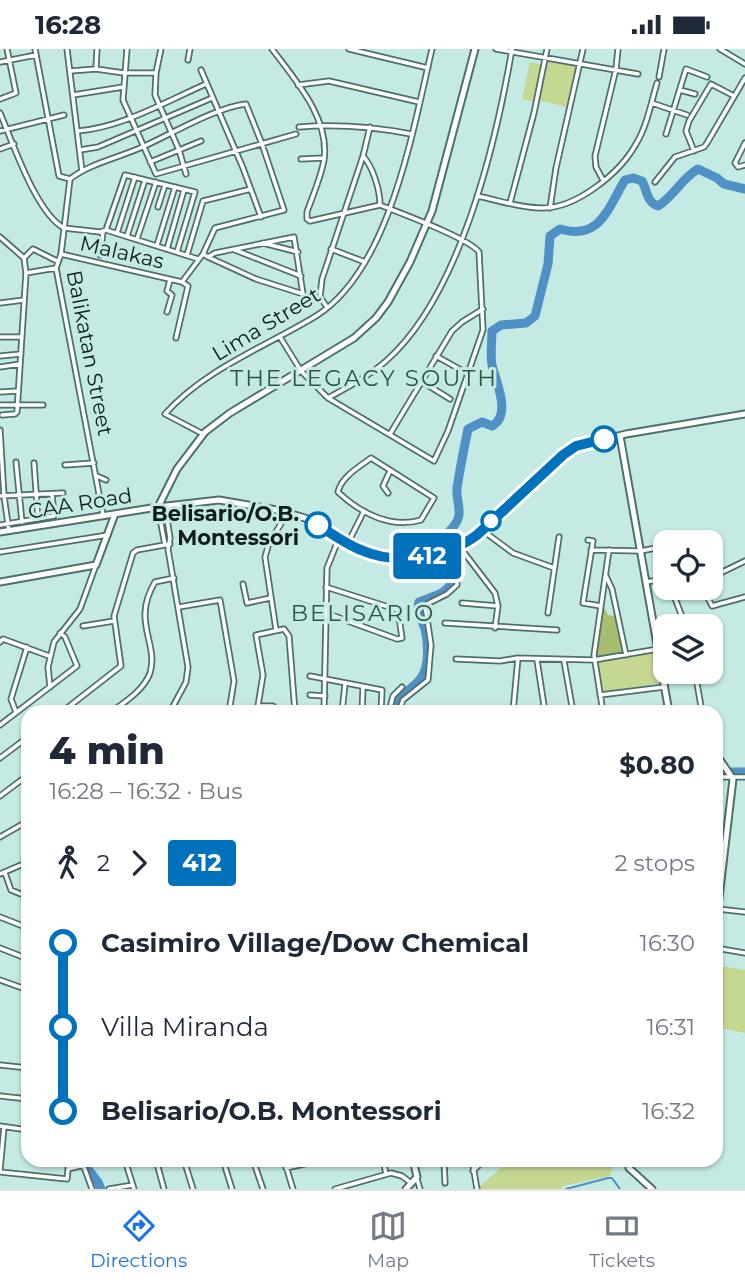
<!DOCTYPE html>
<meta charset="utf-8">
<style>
body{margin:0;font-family:Montserrat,sans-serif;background:#f6f6f7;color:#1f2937;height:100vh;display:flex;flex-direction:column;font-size:26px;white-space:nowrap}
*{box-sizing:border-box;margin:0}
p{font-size:23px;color:#747a83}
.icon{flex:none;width:38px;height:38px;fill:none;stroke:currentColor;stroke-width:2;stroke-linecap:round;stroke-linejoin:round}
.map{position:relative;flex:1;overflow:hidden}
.side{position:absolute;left:21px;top:656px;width:702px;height:462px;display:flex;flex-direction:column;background:#fff;border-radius:21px;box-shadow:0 2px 5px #0004}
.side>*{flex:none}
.badge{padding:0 14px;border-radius:5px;font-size:24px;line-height:46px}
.controls{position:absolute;left:653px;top:481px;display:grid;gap:14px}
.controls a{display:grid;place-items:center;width:70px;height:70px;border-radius:14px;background:#fff;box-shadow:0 2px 5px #0004;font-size:35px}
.map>.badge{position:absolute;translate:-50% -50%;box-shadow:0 0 0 4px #fff}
.legs{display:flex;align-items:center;gap:10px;height:77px;padding:0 28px;font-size:23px}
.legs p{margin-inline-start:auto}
.headline{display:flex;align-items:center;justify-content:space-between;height:119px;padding:0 28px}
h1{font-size:38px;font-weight:800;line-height:52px}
ul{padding:0 28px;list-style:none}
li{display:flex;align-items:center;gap:24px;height:84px;font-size:26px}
li i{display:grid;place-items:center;width:10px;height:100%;margin:0 9px;background:currentColor}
li i::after{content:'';width:18px;height:18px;margin:-9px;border:5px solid;border-radius:50%;background:#fff}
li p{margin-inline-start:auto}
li:first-child i{background:linear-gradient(#0000 50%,currentColor 0)}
li:last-child i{background:linear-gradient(currentColor 50%,#0000 0)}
.status{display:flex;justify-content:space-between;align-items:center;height:49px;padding:0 35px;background:#fff;direction:ltr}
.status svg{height:19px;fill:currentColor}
.dock{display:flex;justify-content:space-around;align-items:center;height:98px;border-top:2px solid #e0e1e3;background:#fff;font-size:19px;color:#747a83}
.dock a{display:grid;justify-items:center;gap:4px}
.dock .active{color:#1a73e8}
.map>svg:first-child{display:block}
</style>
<div class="status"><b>16:28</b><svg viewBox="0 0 49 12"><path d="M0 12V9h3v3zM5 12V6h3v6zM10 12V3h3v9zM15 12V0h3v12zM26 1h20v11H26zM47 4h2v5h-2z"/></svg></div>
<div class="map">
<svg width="745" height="1140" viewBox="0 0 745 1140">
<rect width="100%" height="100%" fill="#c4eae3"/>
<path fill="#c5d892" d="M 548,11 L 575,16 L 577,19 L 567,58 L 538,51 Z
M 530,13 L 543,16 L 535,53 L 522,50 Z
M 656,603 L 662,634 L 603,643 L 597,613 Z
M 716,916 L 745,921 L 745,984 L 716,978 Z
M 510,1111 L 614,1111 L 610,1127 L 563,1137 L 562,1140 L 472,1140 L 479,1138 Z"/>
<path fill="#a9bd70" d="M 603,556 L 608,566 L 613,567 L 616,564 L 623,605 L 595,609 Z"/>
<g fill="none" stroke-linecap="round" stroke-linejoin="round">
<path stroke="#4f90c5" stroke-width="2" d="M 566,1140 L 608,1129 L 612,1129 L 620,1140"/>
<path stroke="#4f90c5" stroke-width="9" d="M 395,663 L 396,652 C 403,644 415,638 421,629 C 430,617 428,593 425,580 C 422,570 416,564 419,553 C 432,547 447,546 453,531 C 450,521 439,513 438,502 C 438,487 457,481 459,466 C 460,457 456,448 457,439 C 460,420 464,399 468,380 L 482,373 L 492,377 C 512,366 496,333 492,316 C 490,305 492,293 492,282 L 501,276 L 526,274 L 535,267 L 548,215 L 550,187 L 560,180 C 601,192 608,158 625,131 L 633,129 L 642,132 C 647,141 647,154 658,157 C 674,147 682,129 698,120 L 717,129 L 724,135 L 745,140
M 716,723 L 745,723
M 88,1111 L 87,1119 L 98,1133 L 101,1140"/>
<defs>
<path id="street" d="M 35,0 L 59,127 L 70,130
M 67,0 L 82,122
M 127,0 L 123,51 L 156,125 L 296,85
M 161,0 L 156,24 L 155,46 L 179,101 L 186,125
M 272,0 C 295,31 330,69 324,111 C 321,128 313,146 307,163 L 307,170 L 310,172 L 380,156
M 349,0 L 428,19
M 496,0 L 638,25
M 720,0 L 745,15
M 188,11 L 190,0
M 0,13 L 36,6
M 96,19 L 97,0
M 201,21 L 243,119 L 261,168
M 70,22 L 96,20 L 124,24 L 155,24
M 659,28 L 664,0
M 298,36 L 329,32 L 419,53
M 680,41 L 695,45
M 73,46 L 123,38
M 0,50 L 16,44 L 7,0
M 652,54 L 687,66
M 0,64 C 13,94 36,164 64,179 L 100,183 L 106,181 L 198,210
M 299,78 C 337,75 374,78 411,85
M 0,82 L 64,66
M 78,82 C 123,78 165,53 206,35
M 666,85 L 686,20 L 707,28
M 745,94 L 735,114 L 738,118 L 745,116
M 0,100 L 14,95
M 80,101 L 98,98 L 212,49
M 694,102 L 686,82 L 689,72 L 711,35 L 734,47
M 363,107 C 373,118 380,141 380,156
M 301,110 L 324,109
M 150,113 L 201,92
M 603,131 L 596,118 L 595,107 L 616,20 L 618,0
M 655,133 L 675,108 L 704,98 L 707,94 L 745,29
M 477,147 C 498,151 520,159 541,159 C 576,160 620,124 636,95 C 647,77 651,54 657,34
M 510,154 L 534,64 L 547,0
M 158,158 L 165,136
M 550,159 L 556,119 L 583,0
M 106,181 L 125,126 L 195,143 L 177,203
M 117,184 L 135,128
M 127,187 L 145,131
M 0,188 L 24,209 L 26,224 L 17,363 L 15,365 L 2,366
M 137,190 L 156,133
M 263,194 L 298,203
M 157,196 L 175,138
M 167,200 L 184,141
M 331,200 L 365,213
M 235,201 L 301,227
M 61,205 L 182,233 L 203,205 L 215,179 L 284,161 L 262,95 L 246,55 C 216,58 168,87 140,99 C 117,109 89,115 70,130 L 61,205 L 56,219 L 103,466
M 203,205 L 208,208 L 256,230 L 303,245 L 294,188 L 215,204 L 208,208
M 100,206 L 103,183
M 187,206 L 203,152 L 251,140
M 24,209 L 33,200 L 57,212
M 26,224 L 56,219
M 0,254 L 24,251
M 327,258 L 320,248 L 322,230 L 363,107 L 370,78
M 167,263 L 172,246 L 167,242 L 170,231
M 0,288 L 22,288
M 280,288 L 301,322 L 328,349 L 434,412 L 448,382 L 483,281 L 479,203 C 469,189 400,164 380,156
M 176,289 L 188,237 L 182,233
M 0,307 L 21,305
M 436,307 L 463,322
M 0,318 L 20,315
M 421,332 L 450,350
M 0,343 L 18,342
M 328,349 C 348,338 369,327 386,312 C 460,247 496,94 512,0
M 0,356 L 43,356
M 0,381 L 4,447 L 9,482
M 203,385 L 165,365 C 205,320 265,298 316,267 C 390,221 413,80 432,0
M 390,385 L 452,282 L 462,273 L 483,260
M 371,409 L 434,449 L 421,471 C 391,480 360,464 338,443 C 341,428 359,418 371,409 Z
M 16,413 L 22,473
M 34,414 L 38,470
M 65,416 L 94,414
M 97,427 L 106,431
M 388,444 L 383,437 L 390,422
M 52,445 L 54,467
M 0,447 L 63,444
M 165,457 L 170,489 L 168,500 L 188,618 L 186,633 L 170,663
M 158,459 L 165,496
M 0,476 L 54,467
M 482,481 L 513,504 L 554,519
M 588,491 L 593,492 L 583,554 L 601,557
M 349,492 L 364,462
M 674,494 L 682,494
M 459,497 L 495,544 L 498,557 L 495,579
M 591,501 L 641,502 L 665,497
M 0,503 L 108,486
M 606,527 L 612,540 L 626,606
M 710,529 L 745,512
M 646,533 L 665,530
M 243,535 L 247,554 L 270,549
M 671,539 L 686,578
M 703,539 L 712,557 L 745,548
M 462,554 L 498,557
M 179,558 L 220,551 L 234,632 L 229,663
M 326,564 L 397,590 L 402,589 L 398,561 L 326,538
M 548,564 L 559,488
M 445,574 L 557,581
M 83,577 L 114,572
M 276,581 L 265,508 L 269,494 L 287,465
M 0,593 L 3,590 L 49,607
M 456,610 L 500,612 L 518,609 L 594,611 L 658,600
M 537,611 L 545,663
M 564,612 L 573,663
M 695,623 L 702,663
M 310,627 L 382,641 L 381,663
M 50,638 L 48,618 L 54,593 L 80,560 L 96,516
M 310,646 L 325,647
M 600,646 L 664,638
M 258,657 L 273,657
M 16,663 L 11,650 L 27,598
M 62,663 L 121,617 L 114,567 L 133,504 L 137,501 L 170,495
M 111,663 C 125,653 144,641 150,624 C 159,594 131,573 155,533 L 174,529
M 257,663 L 263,626 L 256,586 L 284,580 L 289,587 L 295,663
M 324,663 L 327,519 L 339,489
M 342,663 L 345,635
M 362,663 L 363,638
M 389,663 L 393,647 L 402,638
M 399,663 L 403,651 L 428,631 L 431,596 L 425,556 L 447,545 L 457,536 L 456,520 L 445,503
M 513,663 L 518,609
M 603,663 L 594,606 L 609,501
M 0,676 L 77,617 L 65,588 L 60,584
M 0,709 L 28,688
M 716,728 L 745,728
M 0,747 L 28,726
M 0,788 L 28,772
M 5,824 L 11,841 L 28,848
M 0,825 L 28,813
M 718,860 L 745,863
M 0,868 L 28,879
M 0,899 L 28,910
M 716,899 L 745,904
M 0,931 L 28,941
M 0,1016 L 28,1019
M 0,1047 L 28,1050
M 0,1077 L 28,1081
M 125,1111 L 134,1140
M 156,1111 L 164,1140
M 184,1111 L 193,1140
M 223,1111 L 232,1140
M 253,1111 L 263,1140
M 284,1111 L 293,1140
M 383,1111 L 386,1125
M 444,1111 L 445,1134
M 472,1111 L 477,1140
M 286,1119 L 322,1111
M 68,1120 L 80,1117 L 84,1118 L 92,1140
M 0,1121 L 4,1078
M 473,1122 L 484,1111
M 0,1123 L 67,1130 L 69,1111
M 417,1130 L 420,1140
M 109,1140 L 133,1136
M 335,1140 L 391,1124 L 402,1127 L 411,1134"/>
<path id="secondary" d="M 620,387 L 669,663
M 158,458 L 177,420 L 205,383 L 230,364 L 354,289 L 376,269 L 388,253 L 410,213 L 432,162 L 475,0
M 0,483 L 158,458 L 219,451 L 277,461 L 305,469 L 371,505 L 404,509 L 432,506 L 459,497 L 477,486 L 549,418 L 577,397 L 626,385 L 745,365
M 0,533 L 96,516 L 115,465
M 716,705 L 733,730 L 716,874
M 631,1111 L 629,1119 L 652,1140
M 406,1140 L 417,1128 L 413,1111"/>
</defs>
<use href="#street" stroke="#4e706a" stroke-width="7"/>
<use href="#secondary" stroke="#4e706a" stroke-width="9"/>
<use href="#street" stroke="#fff" stroke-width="3.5"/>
<use href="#secondary" stroke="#fff" stroke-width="5"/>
</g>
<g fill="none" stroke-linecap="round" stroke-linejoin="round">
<defs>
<path id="line-1" d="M 318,476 C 332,485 346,495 361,501 C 397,517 446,509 477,486 L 563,406 L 576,397 L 604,390"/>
</defs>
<use href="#line-1" stroke="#fff" stroke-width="16"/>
<use href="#line-1" stroke="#0072bc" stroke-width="10"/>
</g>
<g fill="#fff" stroke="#0072bc" stroke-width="3.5">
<circle cx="604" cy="390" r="12"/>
<circle cx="491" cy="472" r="9"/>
<circle cx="318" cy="476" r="12"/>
</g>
<g text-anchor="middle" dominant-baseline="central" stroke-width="6" stroke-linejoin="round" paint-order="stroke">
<g font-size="21" fill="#0f1d1b" stroke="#c4eae3">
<text transform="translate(122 203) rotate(13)">Malakas</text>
<text transform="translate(266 275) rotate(-31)">Lima Street</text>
<text transform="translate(90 304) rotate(79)">Balikatan Street</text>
<text transform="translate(80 454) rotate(-9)">CAA Road</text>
</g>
<g font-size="21" font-weight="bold" fill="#0f1d1b" stroke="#c4eae3" text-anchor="end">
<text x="299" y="464">Belisario/O.B.<tspan x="299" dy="24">Montessori</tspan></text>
</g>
<g font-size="23" letter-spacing="2" fill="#30514c" stroke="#c4eae3">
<text x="364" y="329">THE LEGACY SOUTH</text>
<text x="363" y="564">BELISARIO</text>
</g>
</g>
</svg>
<div class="controls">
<a><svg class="icon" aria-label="locate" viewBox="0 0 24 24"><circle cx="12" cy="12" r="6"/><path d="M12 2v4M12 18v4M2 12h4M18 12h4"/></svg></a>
<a><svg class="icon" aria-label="layers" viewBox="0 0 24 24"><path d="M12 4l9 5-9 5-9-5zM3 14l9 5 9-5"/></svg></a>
</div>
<b class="badge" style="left:427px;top:507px;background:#0072bc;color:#fff">412</b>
<section class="side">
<div class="headline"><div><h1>4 min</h1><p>16:28 – 16:32 · Bus</p></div><b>$0.80</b></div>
<div class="legs"><svg class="icon" aria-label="walk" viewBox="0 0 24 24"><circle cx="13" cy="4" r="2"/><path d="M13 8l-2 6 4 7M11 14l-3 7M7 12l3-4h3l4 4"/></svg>2<svg class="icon" aria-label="forward" viewBox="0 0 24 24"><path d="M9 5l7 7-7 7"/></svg><b class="badge" style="background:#0072bc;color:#fff">412</b><p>2 stops</p></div>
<ul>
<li><i style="color:#0072bc"></i><b>Casimiro Village/Dow Chemical</b><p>16:30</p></li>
<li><i style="color:#0072bc"></i><span>Villa Miranda</span><p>16:31</p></li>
<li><i style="color:#0072bc"></i><b>Belisario/O.B. Montessori</b><p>16:32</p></li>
</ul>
</section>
</div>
<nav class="dock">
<a class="active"><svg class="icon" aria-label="directions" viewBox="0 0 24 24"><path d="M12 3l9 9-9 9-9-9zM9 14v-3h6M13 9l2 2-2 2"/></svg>Directions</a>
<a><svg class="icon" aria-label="map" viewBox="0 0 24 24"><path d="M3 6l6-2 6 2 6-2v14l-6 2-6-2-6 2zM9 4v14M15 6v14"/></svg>Map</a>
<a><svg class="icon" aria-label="tickets" viewBox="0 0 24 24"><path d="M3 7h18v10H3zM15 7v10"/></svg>Tickets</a>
</nav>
